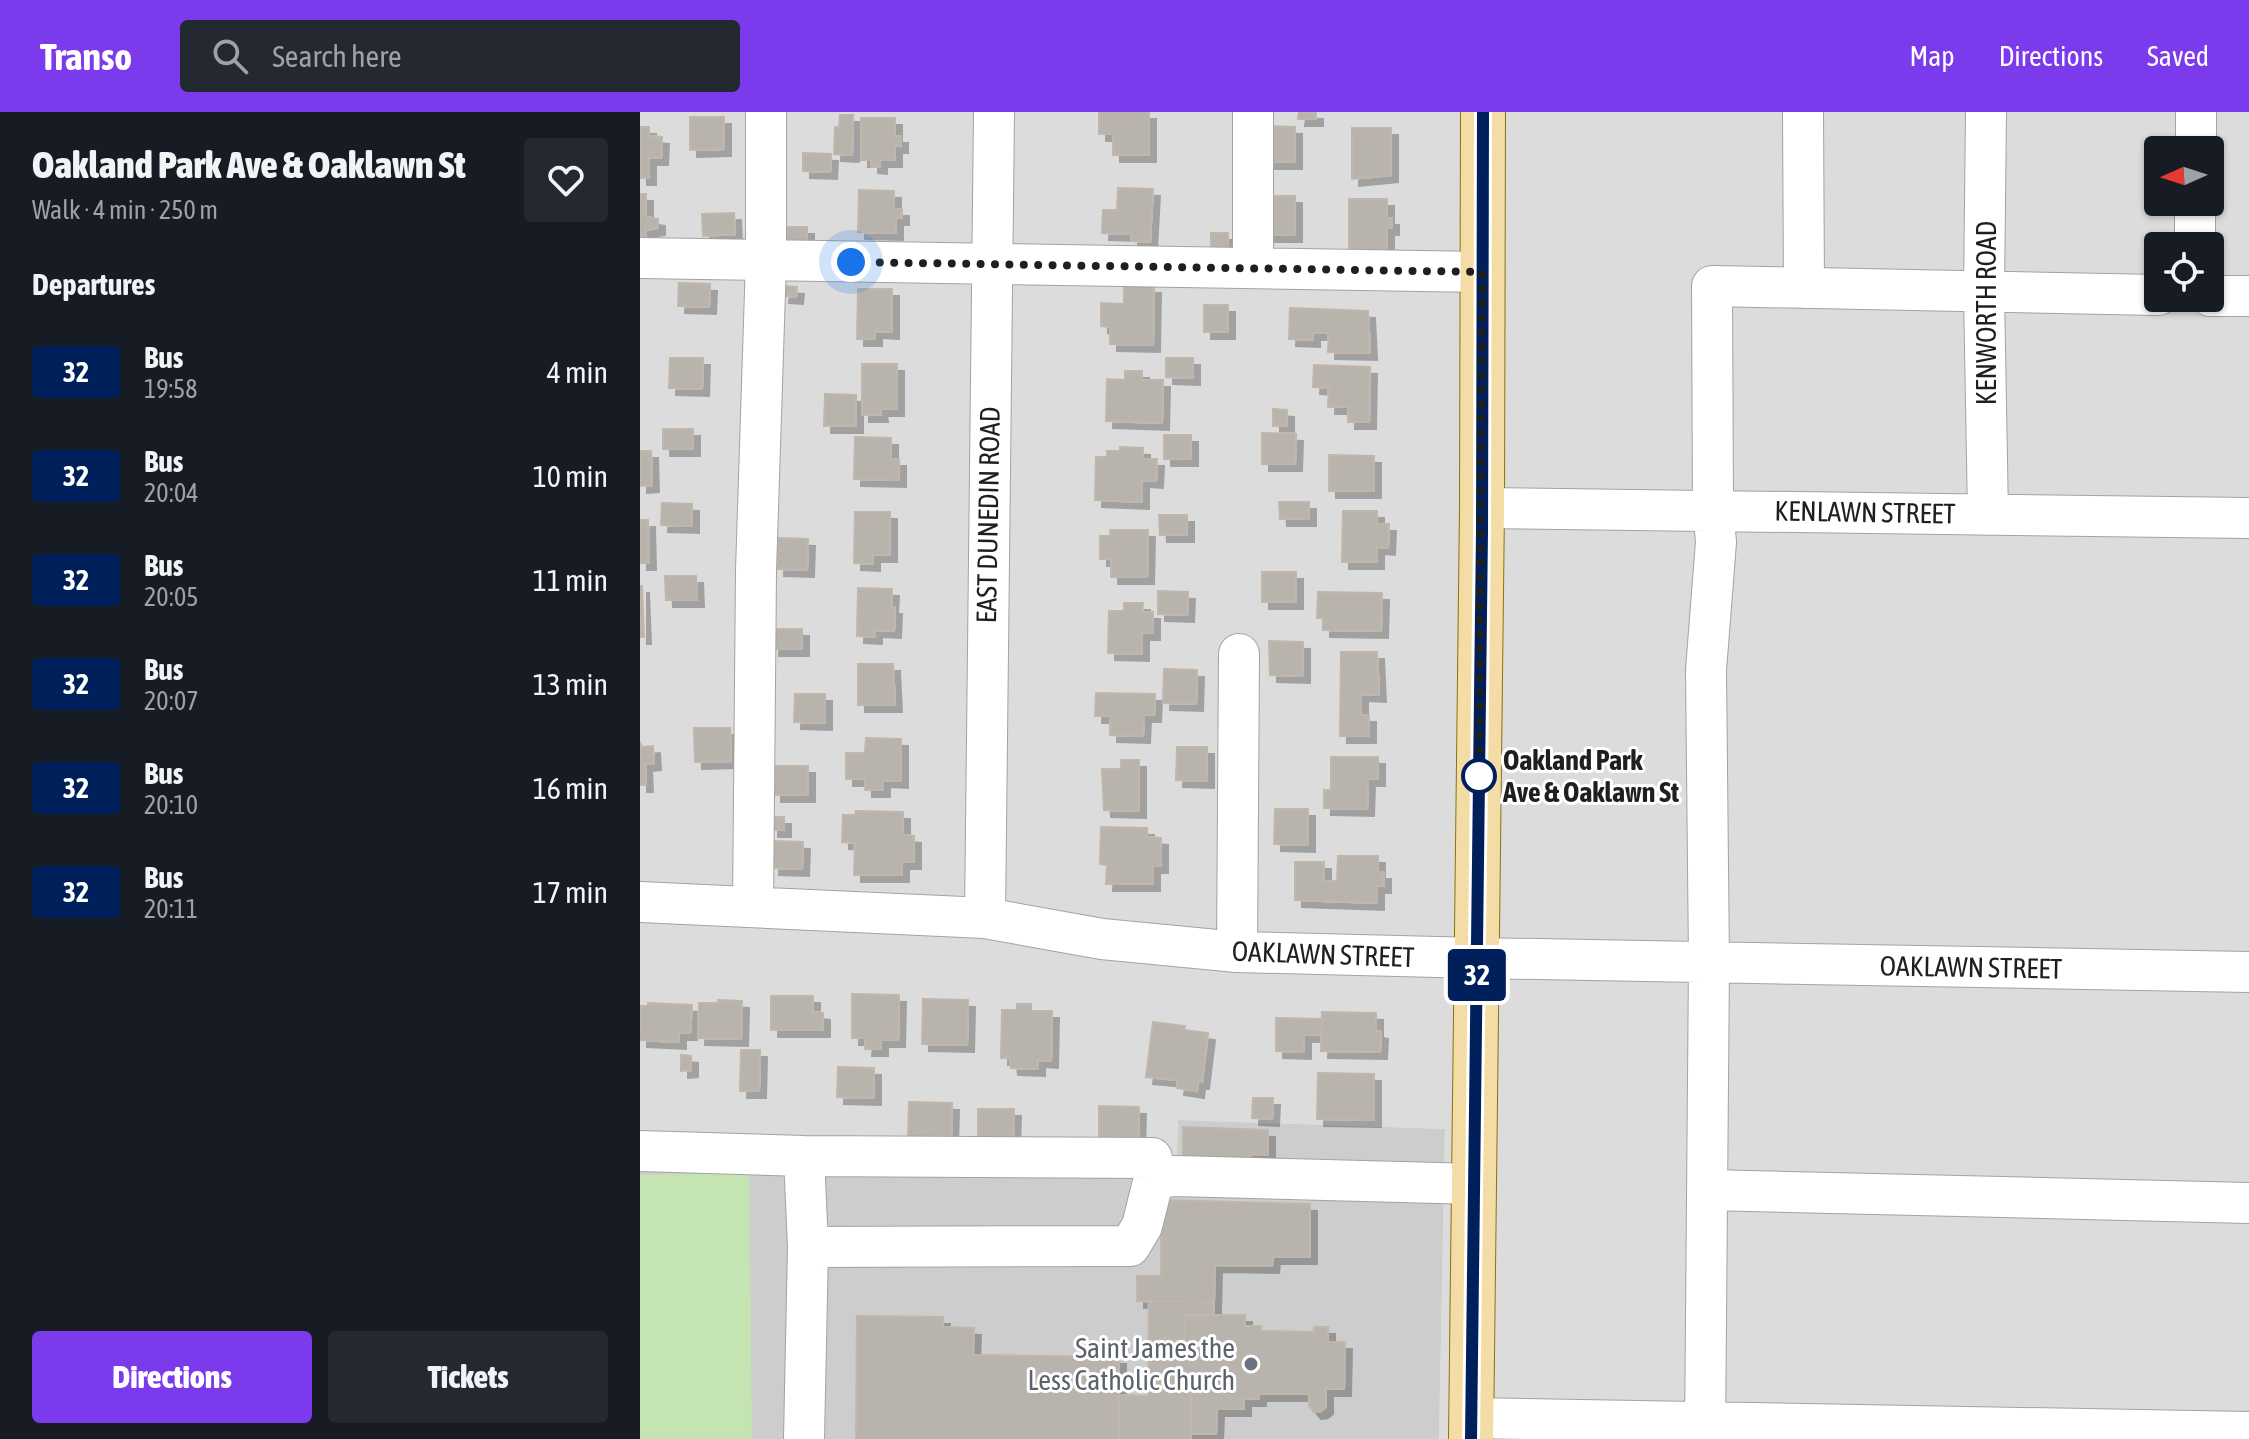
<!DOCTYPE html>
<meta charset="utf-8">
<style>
body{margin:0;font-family:"Asap Condensed",sans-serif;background:#242831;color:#f1f3f6;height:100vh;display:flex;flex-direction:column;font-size:30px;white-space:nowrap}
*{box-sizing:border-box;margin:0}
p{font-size:26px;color:#9ea1a6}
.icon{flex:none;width:44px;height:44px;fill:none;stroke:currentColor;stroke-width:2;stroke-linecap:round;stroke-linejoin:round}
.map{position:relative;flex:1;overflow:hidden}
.drawer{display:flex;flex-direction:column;background:#171b24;width:640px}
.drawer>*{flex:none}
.badge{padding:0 16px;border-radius:6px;font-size:28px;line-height:52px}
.needle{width:52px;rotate:267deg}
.fabs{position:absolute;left:1504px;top:24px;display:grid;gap:16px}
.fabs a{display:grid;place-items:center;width:80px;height:80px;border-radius:8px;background:#171b24;box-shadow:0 2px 6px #0004;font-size:40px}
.you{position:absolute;width:40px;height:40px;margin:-20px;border:6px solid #fff;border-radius:50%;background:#1a73e8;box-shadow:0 0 0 12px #1a73e833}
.map>.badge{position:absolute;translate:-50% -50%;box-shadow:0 0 0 4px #fff}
h2{padding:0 32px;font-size:30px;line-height:72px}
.round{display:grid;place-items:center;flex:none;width:84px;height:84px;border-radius:8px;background:#242831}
.summary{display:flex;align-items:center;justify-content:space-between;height:136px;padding:0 32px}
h1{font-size:38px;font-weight:800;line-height:60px}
.button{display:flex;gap:16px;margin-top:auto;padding:16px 32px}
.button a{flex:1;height:92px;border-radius:8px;background:#7c3aed;color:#fff;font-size:32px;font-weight:800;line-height:92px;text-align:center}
.button a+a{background:#242831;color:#f1f3f6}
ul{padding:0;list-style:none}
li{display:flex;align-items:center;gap:24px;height:104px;padding:0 32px}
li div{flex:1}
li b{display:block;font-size:30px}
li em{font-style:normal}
li .badge{min-width:88px;font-weight:700;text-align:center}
header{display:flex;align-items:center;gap:48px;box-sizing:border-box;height:112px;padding:0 40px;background:#7c3aed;color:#fff}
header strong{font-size:38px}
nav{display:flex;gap:44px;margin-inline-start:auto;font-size:28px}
.search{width:560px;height:72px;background:#242831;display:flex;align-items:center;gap:20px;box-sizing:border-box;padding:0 28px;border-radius:8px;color:#9ea1a6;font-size:30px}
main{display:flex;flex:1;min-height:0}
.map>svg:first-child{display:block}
</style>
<header>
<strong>Transo</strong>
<div class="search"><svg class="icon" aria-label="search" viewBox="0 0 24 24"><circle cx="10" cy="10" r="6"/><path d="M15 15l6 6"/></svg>Search here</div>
<nav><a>Map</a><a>Directions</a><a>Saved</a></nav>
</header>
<main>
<section class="drawer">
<div class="summary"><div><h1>Oakland Park Ave &amp; Oaklawn St</h1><p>Walk · 4 min · 250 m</p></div><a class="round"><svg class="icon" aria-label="heart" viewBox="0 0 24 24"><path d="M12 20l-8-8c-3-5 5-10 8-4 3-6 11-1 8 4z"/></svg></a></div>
<h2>Departures</h2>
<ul>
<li><span class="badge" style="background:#00205b;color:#fff">32</span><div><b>Bus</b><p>19:58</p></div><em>4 min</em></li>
<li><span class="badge" style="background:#00205b;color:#fff">32</span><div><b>Bus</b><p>20:04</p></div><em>10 min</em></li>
<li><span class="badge" style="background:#00205b;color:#fff">32</span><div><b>Bus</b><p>20:05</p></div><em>11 min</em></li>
<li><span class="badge" style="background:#00205b;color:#fff">32</span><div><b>Bus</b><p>20:07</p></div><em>13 min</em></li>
<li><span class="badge" style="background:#00205b;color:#fff">32</span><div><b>Bus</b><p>20:10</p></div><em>16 min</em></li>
<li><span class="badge" style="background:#00205b;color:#fff">32</span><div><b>Bus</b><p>20:11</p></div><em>17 min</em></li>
</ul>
<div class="button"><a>Directions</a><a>Tickets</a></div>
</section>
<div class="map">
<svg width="1609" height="1327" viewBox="0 0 1609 1327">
<defs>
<filter id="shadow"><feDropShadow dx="7" dy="7" stdDeviation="0" flood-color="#0004"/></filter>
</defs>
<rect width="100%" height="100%" fill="#efede7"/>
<path fill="#dddcdc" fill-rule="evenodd" d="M 0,0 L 1609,0 L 1609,1327 L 799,1327 L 805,1017 L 538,1008 L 537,1046 L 0,1035 ZM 1518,38 L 1570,38 L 1570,90 L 1518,90 ZM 1518,134 L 1570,134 L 1570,186 L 1518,186 Z"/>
<path fill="#cdcdcd" d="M 538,1008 L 805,1017 L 799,1327 L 0,1327 L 0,1035 L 537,1045 Z"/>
<path fill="#c4e5b1" d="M 109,1061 L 112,1327 L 0,1327 L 0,1063 Z"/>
<path fill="#b8b3ac" stroke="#c0b6aa" stroke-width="2" filter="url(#shadow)" d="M 459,0 L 509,0 L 509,43 L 473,43 L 473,22 L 459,22 Z
M 659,0 L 676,0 L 676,7 L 658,7 Z
M 200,3 L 213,3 L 212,43 L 194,42 L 195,15 L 199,15 Z
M 50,5 L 84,5 L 84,37 L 50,38 Z
M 221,6 L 255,6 L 255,24 L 261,24 L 261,34 L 255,34 L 255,48 L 240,48 L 240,55 L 231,54 L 231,48 L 221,48 Z
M 625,14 L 655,15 L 655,50 L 625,50 Z
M 0,15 L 9,15 L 9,24 L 22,25 L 21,46 L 9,46 L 9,66 L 0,66 Z
M 712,16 L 751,16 L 751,63 L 712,67 Z
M 163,41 L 191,42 L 190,60 L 163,59 Z
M 478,76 L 513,77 L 510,130 L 491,129 L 491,122 L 462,121 L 463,98 L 477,98 Z
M 219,78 L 254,79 L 254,97 L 262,97 L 262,106 L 256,106 L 256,121 L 218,120 Z
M 0,82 L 6,82 L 6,105 L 18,107 L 18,116 L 6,118 L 6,125 L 0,125 Z
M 623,84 L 655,84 L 655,123 L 623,123 Z
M 709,87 L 747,87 L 747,106 L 752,106 L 752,116 L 747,116 L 747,139 L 709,139 Z
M 94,101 L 95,122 L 63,124 L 62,102 Z
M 139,115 L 167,115 L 167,135 L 139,135 Z
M 571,121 L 588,121 L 588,135 L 571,135 Z
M 39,171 L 70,172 L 69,195 L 38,194 Z
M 484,173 L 514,174 L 513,233 L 470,232 L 470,215 L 461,214 L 461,191 L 484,192 Z
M 143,174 L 157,175 L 156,185 L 142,184 Z
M 218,177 L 252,177 L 252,220 L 235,219 L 235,227 L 217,227 Z
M 564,193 L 588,193 L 588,220 L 564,220 Z
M 650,196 L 728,199 L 730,241 L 688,240 L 689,221 L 673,221 L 673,228 L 649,227 Z
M 30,246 L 63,246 L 62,277 L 29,276 Z
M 526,246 L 553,246 L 553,266 L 526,265 Z
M 222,252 L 257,252 L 257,297 L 240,297 L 241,303 L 222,303 Z
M 674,253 L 730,255 L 729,310 L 708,310 L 708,295 L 688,295 L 689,276 L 673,275 Z
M 485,259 L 502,259 L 502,268 L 523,268 L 522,311 L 466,309 L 467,267 L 485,268 Z
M 185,282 L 216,283 L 216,314 L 184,314 Z
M 633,297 L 647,298 L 647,314 L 633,314 Z
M 23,317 L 53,317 L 53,337 L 23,337 Z
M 622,321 L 656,322 L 655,352 L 622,352 Z
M 524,323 L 551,323 L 551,347 L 524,347 Z
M 215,325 L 251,326 L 251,347 L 259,347 L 259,368 L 214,367 Z
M 480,335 L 503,336 L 503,347 L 517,347 L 516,369 L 502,368 L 502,390 L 455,388 L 456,345 L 467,345 L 467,339 L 480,339 Z
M 0,339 L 11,339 L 12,373 L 0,374 Z
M 689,343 L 734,344 L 734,379 L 689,379 Z
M 639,390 L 669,390 L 669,407 L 640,407 Z
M 22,391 L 52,392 L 52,414 L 21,413 Z
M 703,399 L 737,399 L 737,412 L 749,412 L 748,436 L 737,435 L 737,450 L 702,450 Z
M 215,400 L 250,400 L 250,443 L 233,443 L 233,452 L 214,451 Z
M 519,403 L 547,403 L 547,423 L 520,423 Z
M 0,408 L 8,408 L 9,451 L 0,451 Z
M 470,418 L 508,418 L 507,465 L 471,465 L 471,447 L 460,447 L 460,424 L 471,424 Z
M 138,426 L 168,427 L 167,458 L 137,457 Z
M 622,460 L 656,460 L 656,490 L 622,490 Z
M 25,464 L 56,464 L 57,488 L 26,488 Z
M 0,474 L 2,474 L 4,525 L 0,525 Z
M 218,476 L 252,477 L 251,495 L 255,495 L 254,519 L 235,518 L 235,525 L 217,524 Z
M 518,479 L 548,480 L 547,503 L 518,502 Z
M 678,480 L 742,481 L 741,519 L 683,518 L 683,506 L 677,506 Z
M 484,491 L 503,491 L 502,500 L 513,500 L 513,521 L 502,521 L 502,542 L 468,541 L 469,499 L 484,499 Z
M 133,517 L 162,517 L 162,537 L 132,537 Z
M 629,529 L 663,530 L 663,564 L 630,563 Z
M 701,540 L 737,540 L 739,583 L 721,582 L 721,603 L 729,603 L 729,624 L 700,624 Z
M 218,552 L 253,552 L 255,593 L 218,593 Z
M 524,557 L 557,558 L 556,592 L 523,591 Z
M 456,581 L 515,582 L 514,603 L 504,603 L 503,624 L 470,623 L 470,604 L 455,604 Z
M 155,582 L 185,582 L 185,611 L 154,610 Z
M 54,616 L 90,616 L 91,649 L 55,650 Z
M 226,626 L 261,627 L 261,669 L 243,668 L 243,678 L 225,678 L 225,667 L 206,667 L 206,641 L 225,641 Z
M 0,630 L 2,635 L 13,634 L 14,651 L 5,652 L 6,673 L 0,673 Z
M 537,635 L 567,635 L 567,669 L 536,668 Z
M 691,645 L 738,645 L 738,667 L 728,667 L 727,697 L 684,696 L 684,678 L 691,678 Z
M 481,648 L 499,648 L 499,699 L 464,698 L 462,657 L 481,657 Z
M 134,654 L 168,654 L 168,683 L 134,683 Z
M 635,697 L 668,697 L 668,733 L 634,732 Z
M 216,699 L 263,700 L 263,723 L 274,724 L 274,750 L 262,750 L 262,763 L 214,763 L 215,731 L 202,730 L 203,703 L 215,703 Z
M 131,705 L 144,705 L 144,718 L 131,718 Z
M 461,715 L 507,716 L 507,725 L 521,726 L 521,754 L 513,754 L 513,772 L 466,772 L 467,753 L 460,752 Z
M 133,729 L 163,730 L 162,757 L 132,756 Z
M 698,744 L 738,744 L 738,760 L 744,760 L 744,774 L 737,774 L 737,791 L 655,788 L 655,750 L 684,750 L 684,769 L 697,769 Z
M 212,882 L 259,883 L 258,928 L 241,928 L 241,937 L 225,937 L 226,926 L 212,926 Z
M 131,884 L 173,884 L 173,900 L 183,901 L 183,918 L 131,918 Z
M 283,887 L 328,888 L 327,933 L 282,932 Z
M 78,888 L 102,889 L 101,927 L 58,926 L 59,891 L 78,891 Z
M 8,891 L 52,893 L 50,921 L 39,921 L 39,930 L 0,928 L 0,894 L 8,894 Z
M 377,892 L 391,892 L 391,899 L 412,899 L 411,949 L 398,948 L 398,957 L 371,956 L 370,946 L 361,946 L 362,898 L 377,898 Z
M 682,900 L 736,901 L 736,919 L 741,920 L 740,940 L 681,939 Z
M 636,906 L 682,907 L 681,923 L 664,923 L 664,940 L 636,939 Z
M 513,910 L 545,914 L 544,918 L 568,921 L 562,970 L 558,970 L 557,979 L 537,976 L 538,968 L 506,965 Z
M 101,938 L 120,938 L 119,979 L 100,979 Z
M 41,943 L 51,944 L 51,958 L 41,959 Z
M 198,955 L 234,956 L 234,986 L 197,985 Z
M 678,961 L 734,962 L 734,1008 L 677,1007 Z
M 613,986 L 633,986 L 632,1007 L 612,1006 Z
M 269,990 L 312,991 L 311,1027 L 268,1026 Z
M 459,994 L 499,995 L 498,1030 L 459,1029 Z
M 338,997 L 374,997 L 373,1032 L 338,1031 Z
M 543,1015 L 628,1018 L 628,1043 L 611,1042 L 611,1049 L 543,1047 Z
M 521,1088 L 670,1092 L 670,1145 L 633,1145 L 632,1154 L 575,1153 L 574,1190 L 497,1189 L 497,1164 L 521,1164 Z
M 509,1189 L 574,1190 L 574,1203 L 545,1203 L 544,1228 L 518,1227 L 517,1274 L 551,1274 L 551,1327 L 479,1327 L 479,1283 L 508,1284 Z
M 545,1203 L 605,1203 L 605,1214 L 621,1214 L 621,1219 L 674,1220 L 674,1215 L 688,1215 L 688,1230 L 705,1230 L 704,1277 L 686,1277 L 686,1295 L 681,1299 L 674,1300 L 669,1294 L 669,1282 L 619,1282 L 619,1287 L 604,1287 L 604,1297 L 577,1297 L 576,1322 L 551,1322 L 551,1274 L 517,1274 L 518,1227 L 544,1228 Z
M 217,1204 L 303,1205 L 303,1215 L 334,1216 L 333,1243 L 479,1245 L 479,1327 L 216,1327 Z"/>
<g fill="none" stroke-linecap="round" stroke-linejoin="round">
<defs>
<path id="minor" d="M 613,0 L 613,156
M 1163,0 L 1164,176
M 1346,0 L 1344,181 L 1348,403
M 1556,38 L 1556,0
M 1555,134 L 1555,90
M 0,146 L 842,160
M 1570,184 L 1609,184
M 842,396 L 1609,406
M 0,790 L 345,806 L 462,827 L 597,840 L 837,846 L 1609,860
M 113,795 L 116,459 L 126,148 L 126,0
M 345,806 L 354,0
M 597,840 L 599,542
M 0,1039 L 164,1044 L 512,1046 L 514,1066
M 164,1044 L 168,1135
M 1068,1078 L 1609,1091
M 831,1306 L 1609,1320
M 164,1327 L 168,1135 L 490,1134 L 502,1114 L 514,1066 L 535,1064 L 835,1072
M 1065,1327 L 1069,850 L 1066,558 L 1076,430 L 1073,397 L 1072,174 L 1518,183"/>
<path id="major" d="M 831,1327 L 842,396 L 843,0"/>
</defs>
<use href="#minor" stroke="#a3a3a3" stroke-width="42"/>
<use href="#major" stroke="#8d720d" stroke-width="46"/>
<use href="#minor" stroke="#fff" stroke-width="40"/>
<use href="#major" stroke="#f4dca7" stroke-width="44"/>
</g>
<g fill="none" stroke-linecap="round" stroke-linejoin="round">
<defs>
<path id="line" d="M 831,1327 L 842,420 L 843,0"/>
</defs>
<use href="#line" stroke="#fff" stroke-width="18"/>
<use href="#line" stroke="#00205b" stroke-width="12"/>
<path stroke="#1f1f1f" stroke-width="8" stroke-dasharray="0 14.4" d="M 211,150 L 842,160 L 839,664"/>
</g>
<circle fill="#fff" stroke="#00205b" stroke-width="4" cx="839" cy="664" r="16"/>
<circle fill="#6b7280" stroke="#fff" stroke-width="3" cx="611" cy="1252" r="8"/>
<g text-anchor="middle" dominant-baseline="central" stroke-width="6" stroke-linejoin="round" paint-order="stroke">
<g font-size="28" fill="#1f1f1f" stroke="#fff">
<text transform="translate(1346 201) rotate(-90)">KENWORTH ROAD</text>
<text transform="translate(1225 400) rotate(1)">KENLAWN STREET</text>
<text transform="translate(348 403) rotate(-89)">EAST DUNEDIN ROAD</text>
<text transform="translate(683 842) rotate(2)">OAKLAWN STREET</text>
<text transform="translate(1331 855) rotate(1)">OAKLAWN STREET</text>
</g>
<g font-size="28" font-weight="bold" fill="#1f1f1f" stroke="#fff" text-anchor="start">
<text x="863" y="648">Oakland Park<tspan x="863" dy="32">Ave &amp; Oaklawn St</tspan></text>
</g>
<g font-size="28" fill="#5b616d" stroke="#fff" text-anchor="end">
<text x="595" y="1236">Saint James the<tspan x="595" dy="32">Less Catholic Church</tspan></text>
</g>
</g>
</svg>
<div class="fabs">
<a><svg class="needle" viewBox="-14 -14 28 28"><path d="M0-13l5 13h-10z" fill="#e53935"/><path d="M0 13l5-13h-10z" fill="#9ea1a6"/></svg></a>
<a><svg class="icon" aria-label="locate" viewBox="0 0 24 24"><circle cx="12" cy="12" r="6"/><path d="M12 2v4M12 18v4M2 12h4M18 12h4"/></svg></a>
</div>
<div class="you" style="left:211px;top:150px"></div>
<b class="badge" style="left:837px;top:863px;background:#00205b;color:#fff">32</b>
</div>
</main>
